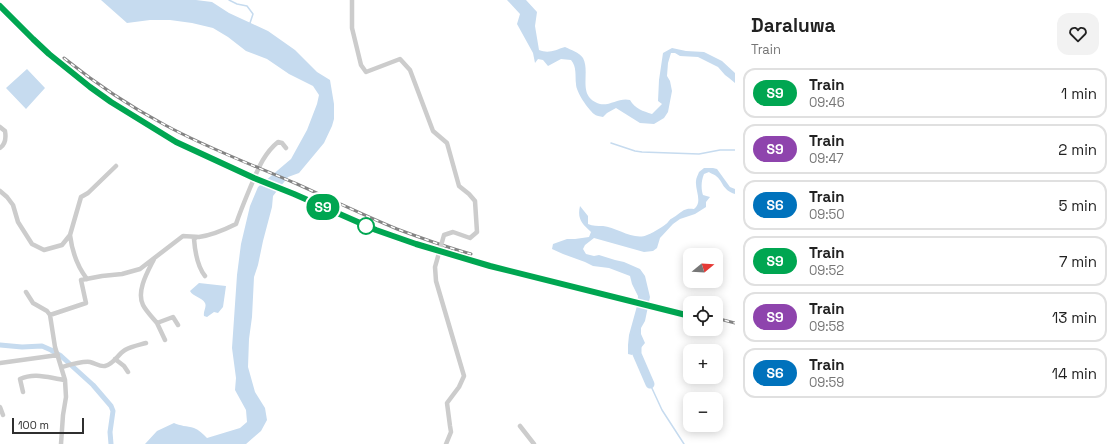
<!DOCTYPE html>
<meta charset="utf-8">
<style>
body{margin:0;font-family:"Space Grotesk",sans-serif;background:#f2f2f2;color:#222;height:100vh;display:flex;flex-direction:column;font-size:15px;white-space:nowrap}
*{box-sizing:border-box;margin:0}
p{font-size:13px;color:#767676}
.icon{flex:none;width:22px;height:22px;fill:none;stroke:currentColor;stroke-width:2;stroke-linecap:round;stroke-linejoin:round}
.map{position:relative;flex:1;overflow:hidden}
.panel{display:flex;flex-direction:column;background:#fff;width:380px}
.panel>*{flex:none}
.badge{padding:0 8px;border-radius:13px;font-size:14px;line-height:26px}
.needle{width:26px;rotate:72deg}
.fabs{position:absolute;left:683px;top:248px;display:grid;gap:8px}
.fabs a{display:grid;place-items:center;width:40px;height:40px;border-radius:8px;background:#fff;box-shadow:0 2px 10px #0003;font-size:20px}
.scale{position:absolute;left:12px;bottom:10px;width:72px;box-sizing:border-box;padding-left:4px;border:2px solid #2f2f2f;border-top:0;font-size:11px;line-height:14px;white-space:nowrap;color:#2f2f2f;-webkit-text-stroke:3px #fff;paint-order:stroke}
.map>.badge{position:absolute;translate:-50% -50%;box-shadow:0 0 0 2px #fff}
.round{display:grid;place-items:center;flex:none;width:42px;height:42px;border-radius:12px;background:#f2f2f2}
.summary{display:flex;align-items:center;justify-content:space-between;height:68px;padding:0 16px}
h1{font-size:19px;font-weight:600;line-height:30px}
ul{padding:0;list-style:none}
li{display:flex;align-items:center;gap:12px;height:50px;margin:0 8px 6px;padding:0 8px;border:2px solid #e0e0e0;border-radius:12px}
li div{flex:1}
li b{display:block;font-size:15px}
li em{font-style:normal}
li .badge{min-width:44px;font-weight:700;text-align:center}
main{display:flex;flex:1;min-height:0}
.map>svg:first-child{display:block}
</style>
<main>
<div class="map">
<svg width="735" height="444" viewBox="0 0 735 444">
<rect width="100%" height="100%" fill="#fff"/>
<path fill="#c6dbef" d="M 101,0 L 196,0 L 212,2 L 229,13 L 268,31 L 295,50 L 317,72 L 330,80 L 334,104 L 334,119 L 332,126 L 324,143 L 299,173 L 288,177 L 273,196 L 272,207 L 263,241 L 258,265 L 254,277 L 252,317 L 249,339 L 248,367 L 255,392 L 265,408 L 267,420 L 261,431 L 246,444 L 145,444 L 157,431 L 174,423 C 180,426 187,426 194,428 C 199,430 203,434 207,438 L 240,428 L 247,422 L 246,410 L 235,390 L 236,378 L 232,348 L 237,275 L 241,244 L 250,206 L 258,187 L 291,159 L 307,130 L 317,104 L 319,95 L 313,86 L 289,74 L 267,59 L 246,51 L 228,37 L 213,28 L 192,23 L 170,20 L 150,20 L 127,23 Z
M 507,0 L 526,0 L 537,12 L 535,26 L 539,50 C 549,54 555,50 565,47 C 571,50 579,52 583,58 C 591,73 576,97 600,104 C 610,106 620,97 630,100 C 635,109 643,111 652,114 L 662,104 L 658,101 L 659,80 L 663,53 L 672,48 L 686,51 L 704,52 L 722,61 L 735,73 L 735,83 L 729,78 L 725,75 L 718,67 L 698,57 L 680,56 L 675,53 L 671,53 L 668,63 L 667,76 L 670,81 L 672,91 L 668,112 L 664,118 L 654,124 L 640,123 L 616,108 L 607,113 L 603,117 C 600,116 596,116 594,114 C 588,109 576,92 576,84 C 575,76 577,67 571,60 L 561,59 L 548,66 L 543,60 L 538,59 L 535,63 L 533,53 L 517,24 L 520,14 Z
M 27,69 L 45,88 L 26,109 L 6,88 Z
M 704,168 L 713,168 L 717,169 L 730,187 L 735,189 L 735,194 C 722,190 723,181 716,176 C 715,175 710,173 709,172 L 704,174 C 701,181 701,189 703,195 L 710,197 L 706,202 L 706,207 L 695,214 L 680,219 L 673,224 L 660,238 L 657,248 L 653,251 L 644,252 L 594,238 L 585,245 L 583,249 L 586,254 L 594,256 L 599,255 L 615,260 L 624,262 L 640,269 L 645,276 L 650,297 L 645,321 L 641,328 L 641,334 L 645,343 L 640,349 L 632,355 L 628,354 L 628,345 L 629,335 L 637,306 L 638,296 L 632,284 L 630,276 L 609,268 L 593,266 L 585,262 L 563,254 L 552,249 L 553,244 L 567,239 L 575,239 L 589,237 L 591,232 C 582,224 577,219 580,206 L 588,216 L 588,224 C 593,226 597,226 603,226 C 616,227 634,241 647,235 C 651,234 666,225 668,222 C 672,217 672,219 677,215 C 684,210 685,208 694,209 C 703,202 695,191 696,181 C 696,178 698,175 699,172 Z
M 199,283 L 226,286 L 223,307 L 218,313 L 214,312 L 207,317 L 204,316 C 203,311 207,307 205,303 C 202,297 193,297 190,291 Z"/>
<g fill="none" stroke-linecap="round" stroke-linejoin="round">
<path stroke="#c6dbef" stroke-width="1.5" d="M 229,0 L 237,4 L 247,6 L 253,14 L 250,23
M 611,143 L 635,151 L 642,152 L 699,154 L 720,150 L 735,150
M 650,384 L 662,410 L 684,444"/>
<path stroke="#c6dbef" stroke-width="5" d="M 0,345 L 22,347 L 42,346 L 51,350 L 61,356 L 93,385 L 111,406 L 113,411 L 110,432 L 111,444"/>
<path stroke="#c6dbef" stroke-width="9" d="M 637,339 L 637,354 L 650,384"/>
<path stroke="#ccc" stroke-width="4.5" d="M 0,127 L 5,131 C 6,137 6,144 0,148
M 0,191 L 7,197 L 13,205 L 18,222 L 32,244 L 44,250 L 62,245 L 70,235 L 81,197 L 88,193 L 116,166
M 70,235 C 72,251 77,266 87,279
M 197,237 L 194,239 C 195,252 197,266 205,276
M 154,259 C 148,271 136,291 143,305 C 146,311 152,317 157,323 L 173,317 L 178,325
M 26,292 L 33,303 L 47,311 L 50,315 L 55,347 L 65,380 L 66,397 L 63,415 L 61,444
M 50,315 L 86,303 L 81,280 L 102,276 L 122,274 L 140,269 L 183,236 C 188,236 194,237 199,237 C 213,235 224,230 236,224 C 240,212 245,200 250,188 C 257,172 263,154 278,142 L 282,143 L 286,148
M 157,323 L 165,340
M 115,359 L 124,366 L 128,372
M 0,363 L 58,355
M 62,367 C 69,365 82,361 90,362 C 95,363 100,367 105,366 C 114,364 118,354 125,350 C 132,346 139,345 146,343
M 23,392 L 20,379 C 35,372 49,378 65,380
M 0,407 L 3,415
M 520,426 L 534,444"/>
<defs>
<path id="rail" d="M 0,6 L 33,39 L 49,54 L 90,87 L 111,102 L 176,142 L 254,178 L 294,194 L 376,230 L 416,244 L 490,266 L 690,316
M 64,58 C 95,83 129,106 165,125 C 207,148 253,165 297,184 C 330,199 363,215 397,229 C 421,238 446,247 471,254
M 716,318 L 735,323"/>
</defs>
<use href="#rail" stroke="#848484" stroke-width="3"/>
<use href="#rail" stroke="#fff" stroke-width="1.5" stroke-dasharray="4.5" stroke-linecap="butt"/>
<path stroke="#ccc" stroke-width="4.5" d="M 352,0 L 352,28 L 361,65 L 366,72 L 400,59 L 410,70 L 433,131 L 447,143 L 459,186 L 469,194 L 475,201 L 477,232 L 470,238 L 453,232 L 444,235 L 435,267 L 436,281 L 464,376 L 459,387 L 447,403 L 450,426 L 451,432 L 446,444"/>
</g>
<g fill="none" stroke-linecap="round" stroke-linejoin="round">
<defs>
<path id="line" d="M 0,6 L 33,39 L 49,54 L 90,87 L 111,102 L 176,142 L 254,178 L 294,194 L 376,230 L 416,244 L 490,266 L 690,316"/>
</defs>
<use href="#line" stroke="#fff" stroke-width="9"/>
<use href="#line" stroke="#00a651" stroke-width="6"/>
</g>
<circle fill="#fff" stroke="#00a651" stroke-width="2" cx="366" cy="226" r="8"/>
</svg>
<div class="fabs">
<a><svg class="needle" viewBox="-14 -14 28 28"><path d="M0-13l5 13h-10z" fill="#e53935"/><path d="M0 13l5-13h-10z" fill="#767676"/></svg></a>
<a><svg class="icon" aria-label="locate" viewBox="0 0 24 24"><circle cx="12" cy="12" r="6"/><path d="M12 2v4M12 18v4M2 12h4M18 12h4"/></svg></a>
<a>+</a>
<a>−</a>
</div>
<div class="scale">100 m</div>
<b class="badge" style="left:323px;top:207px;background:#00a651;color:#fff">S9</b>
</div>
<section class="panel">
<div class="summary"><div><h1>Daraluwa</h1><p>Train</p></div><a class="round"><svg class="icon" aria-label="heart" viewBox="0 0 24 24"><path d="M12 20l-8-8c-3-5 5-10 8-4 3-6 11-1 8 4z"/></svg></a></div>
<ul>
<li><span class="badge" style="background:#00a651;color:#fff">S9</span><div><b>Train</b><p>09:46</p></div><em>1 min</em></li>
<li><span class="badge" style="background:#8e44ad;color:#fff">S9</span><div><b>Train</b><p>09:47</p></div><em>2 min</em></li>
<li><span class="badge" style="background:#0072bc;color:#fff">S6</span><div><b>Train</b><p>09:50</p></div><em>5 min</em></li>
<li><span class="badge" style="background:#00a651;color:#fff">S9</span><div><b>Train</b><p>09:52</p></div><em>7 min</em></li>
<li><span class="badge" style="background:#8e44ad;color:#fff">S9</span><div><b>Train</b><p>09:58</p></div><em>13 min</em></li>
<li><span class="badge" style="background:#0072bc;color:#fff">S6</span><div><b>Train</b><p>09:59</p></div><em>14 min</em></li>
</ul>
</section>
</main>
